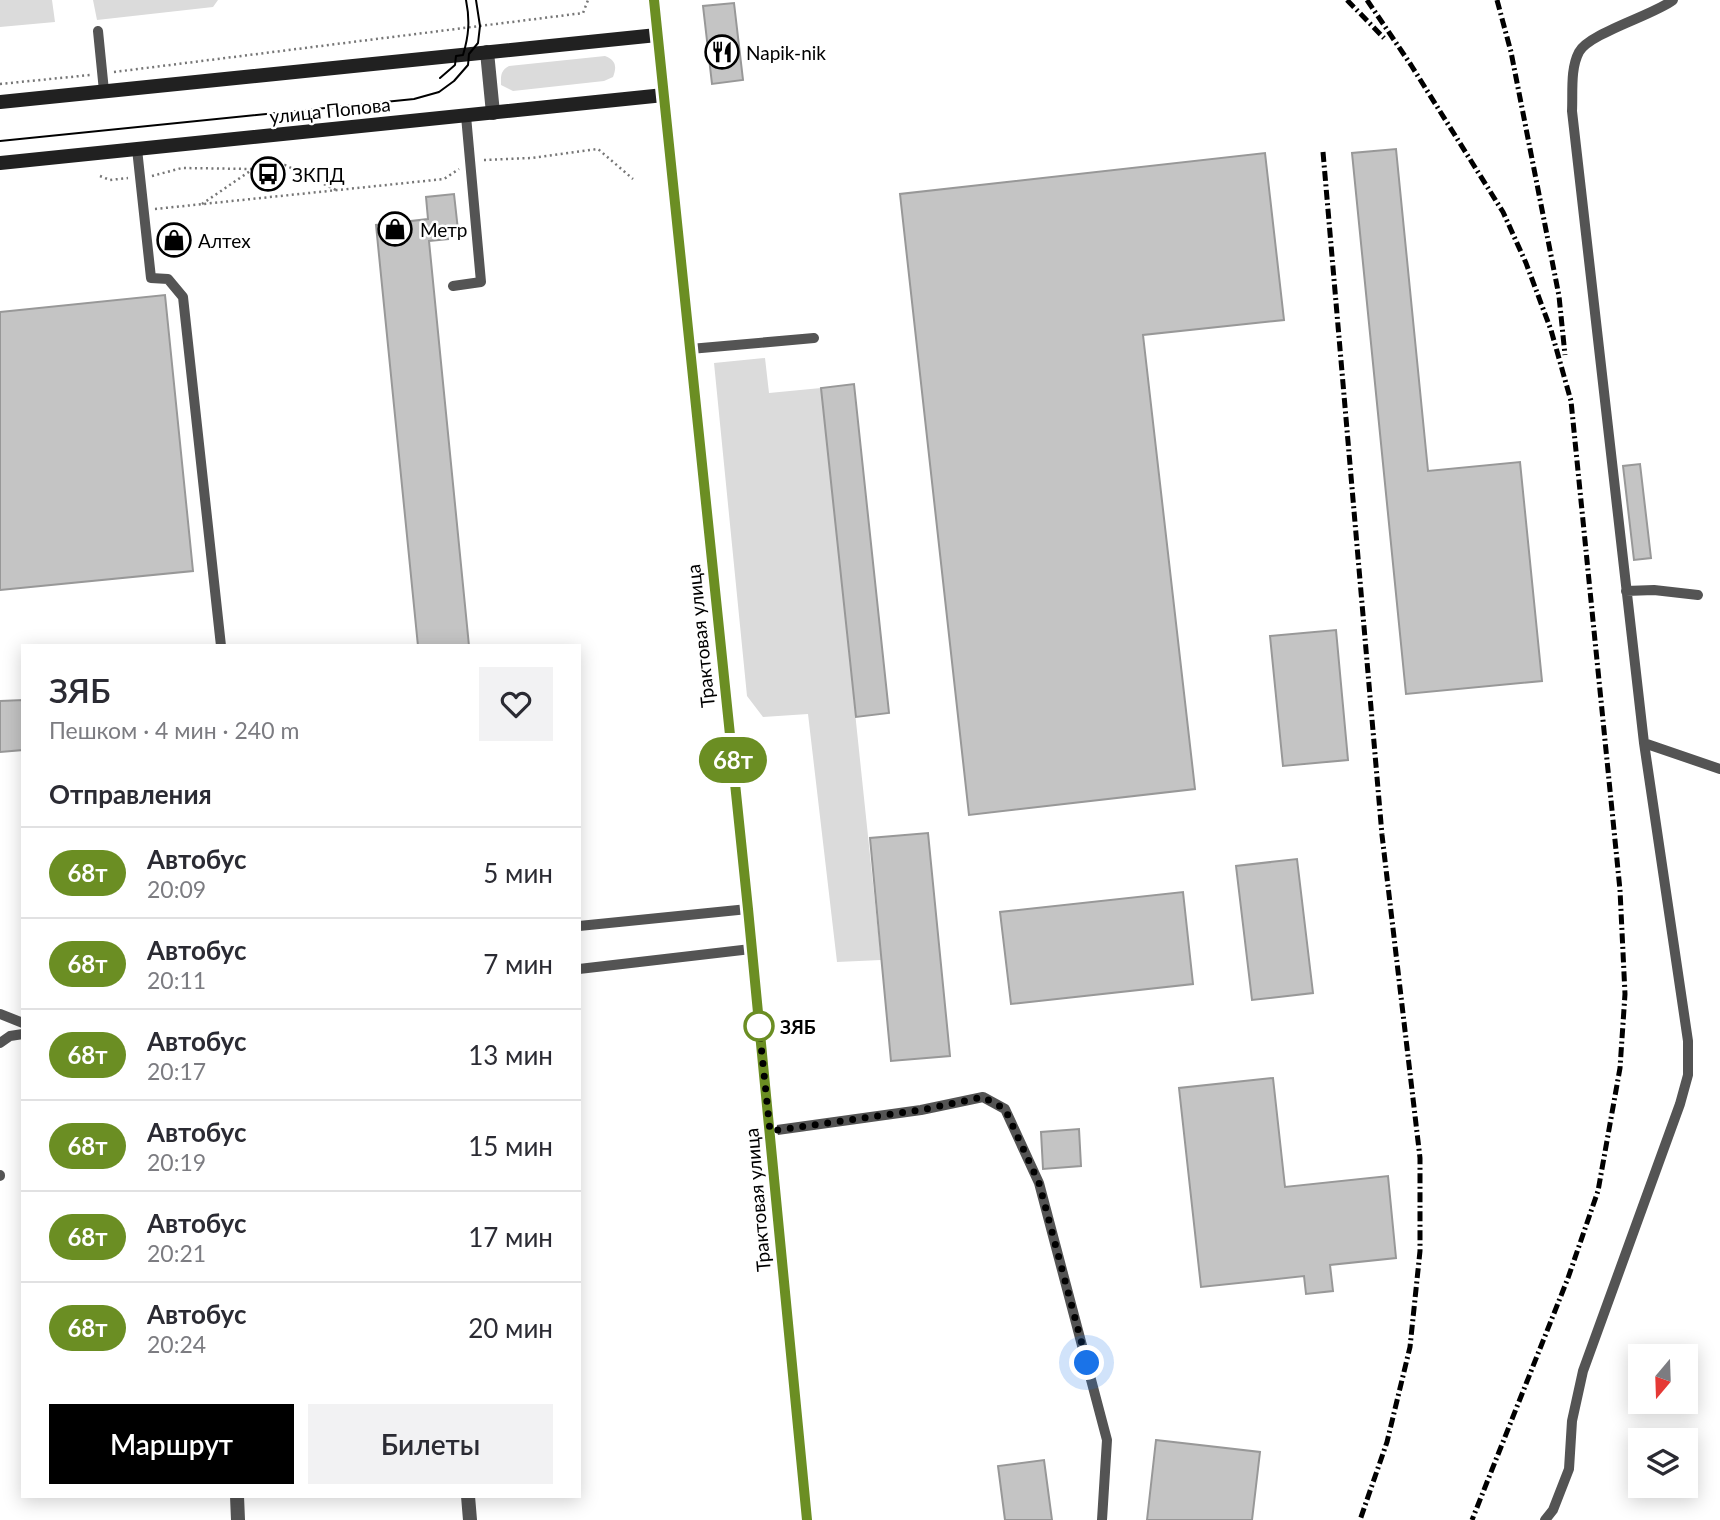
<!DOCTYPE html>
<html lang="ru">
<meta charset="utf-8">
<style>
body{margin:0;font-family:Lato,sans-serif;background:#f2f2f3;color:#2b2b33;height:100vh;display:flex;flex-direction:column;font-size:26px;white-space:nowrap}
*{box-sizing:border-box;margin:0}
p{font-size:23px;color:#7c7c81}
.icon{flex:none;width:38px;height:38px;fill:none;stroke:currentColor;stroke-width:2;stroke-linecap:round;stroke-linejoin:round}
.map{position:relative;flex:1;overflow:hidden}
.panel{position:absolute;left:21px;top:644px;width:560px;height:854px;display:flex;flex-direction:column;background:#fff;border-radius:0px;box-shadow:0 4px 18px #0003}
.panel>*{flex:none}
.badge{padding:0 14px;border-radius:23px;font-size:24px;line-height:46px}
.needle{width:46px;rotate:199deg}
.buttons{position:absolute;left:1628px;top:1344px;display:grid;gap:14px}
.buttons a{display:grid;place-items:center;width:70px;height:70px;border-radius:0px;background:#fff;box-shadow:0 4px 18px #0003;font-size:35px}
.you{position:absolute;width:35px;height:35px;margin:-18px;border:5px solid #fff;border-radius:50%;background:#1a73e8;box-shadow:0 0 0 10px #1a73e833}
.map>.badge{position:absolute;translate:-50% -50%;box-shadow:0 0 0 4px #fff}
h2{padding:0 28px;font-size:26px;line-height:63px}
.round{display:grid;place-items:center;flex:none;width:74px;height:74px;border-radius:0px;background:#f2f2f3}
.summary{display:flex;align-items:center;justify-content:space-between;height:119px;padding:0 28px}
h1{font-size:33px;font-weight:600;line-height:52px}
.cta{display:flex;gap:14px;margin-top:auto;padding:14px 28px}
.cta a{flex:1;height:80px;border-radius:0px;background:#000;color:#fff;font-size:28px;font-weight:600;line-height:80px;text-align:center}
.cta a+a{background:#f2f2f3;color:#2b2b33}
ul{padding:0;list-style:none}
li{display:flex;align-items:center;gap:21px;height:91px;padding:0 28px;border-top:2px solid #e1e1e2}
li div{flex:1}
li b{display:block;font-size:26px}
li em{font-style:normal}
li .badge{min-width:77px;font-weight:700;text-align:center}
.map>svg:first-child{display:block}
</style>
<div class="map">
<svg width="1720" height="1520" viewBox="0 0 1720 1520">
<rect width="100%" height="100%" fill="#fff"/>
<path fill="#dbdbdb" d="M 0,0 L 52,0 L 55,22 L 0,27 Z
M 93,0 L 218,0 L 213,7 L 97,20 Z
M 605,56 C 616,60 617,67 613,77 L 604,81 L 513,91 L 501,85 C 501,76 500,71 509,66 Z
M 765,358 L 769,393 L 821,388 L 881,960 L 837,962 L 808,714 L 763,717 L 747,696 L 714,363 Z"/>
<path fill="#c4c4c4" stroke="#989898" stroke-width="2" d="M 734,3 L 743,80 L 712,84 L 703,6 Z
M 1396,149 L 1428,471 L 1520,462 L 1542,681 L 1406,694 L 1352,153 Z
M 1265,153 L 1284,320 L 1143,335 L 1195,789 L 969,815 L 900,194 Z
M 454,194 L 458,230 L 447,231 L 448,239 L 429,241 L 469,646 L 418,646 L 376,225 L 428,219 L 426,197 Z
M 165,295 L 193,571 L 0,590 L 0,312 Z
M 854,384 L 889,713 L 856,717 L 821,388 Z
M 1640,464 L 1651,558 L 1634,560 L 1623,466 Z
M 1336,630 L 1348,760 L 1283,766 L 1270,636 Z
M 23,700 L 23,750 L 0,752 L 0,701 Z
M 928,833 L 950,1056 L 891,1061 L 870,838 Z
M 1297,859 L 1313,993 L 1252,1000 L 1236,866 Z
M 1183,892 L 1193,984 L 1011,1004 L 1000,912 Z
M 1273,1078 L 1285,1187 L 1388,1176 L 1396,1258 L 1330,1265 L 1333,1291 L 1306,1294 L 1304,1276 L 1201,1287 L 1179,1088 Z
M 1079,1129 L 1081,1166 L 1043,1169 L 1041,1132 Z
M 1156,1440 L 1260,1452 L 1252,1520 L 1147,1520 Z
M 1044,1460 L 1052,1520 L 1005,1520 L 998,1466 Z"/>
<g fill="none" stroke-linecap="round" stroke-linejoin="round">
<path stroke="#767676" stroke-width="2.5" stroke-dasharray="2 3.5" stroke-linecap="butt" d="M 114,72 L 583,13 L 588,0
M 0,84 L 90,75
M 484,160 L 531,158 L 598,149 L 633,179
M 100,176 L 110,180 L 128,178
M 152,176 L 182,168 L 253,169
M 202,204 L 253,169 L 285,165 L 336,190
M 155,209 L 444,179 L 459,169"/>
<path stroke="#545454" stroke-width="10" d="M 98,31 L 104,91
M 137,149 L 151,278 L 168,279 L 183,297 L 221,646
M 453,286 L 481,282 L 466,116
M 690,349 L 814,338
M 1626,591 L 1654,590 L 1698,595
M 1644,743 L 1720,769
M 579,926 L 748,909
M 579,969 L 751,949
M 0,1014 L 23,1023
M 0,1043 L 10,1036 L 23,1034
M 770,1131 L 921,1110 L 983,1097 L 1005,1109 L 1039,1183 L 1107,1440 L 1102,1520
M 0,1175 L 0,1176
M 1545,1520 L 1553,1510 L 1569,1469 L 1572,1421 L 1583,1371 L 1680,1104 L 1688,1075 L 1688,1041 L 1644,743 L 1572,111 C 1573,93 1570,69 1579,52 C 1589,33 1654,15 1673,0"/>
<path stroke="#545454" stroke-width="14" d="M 487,52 L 493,113
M 237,1496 L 238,1520
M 468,1496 L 470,1520"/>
<path stroke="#212121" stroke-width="14" d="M 654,0 L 748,909 L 807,1520
M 0,102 L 657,35
M 0,163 L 664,95"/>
<path stroke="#000" stroke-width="2" d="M 440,78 L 455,65 L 456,56 L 463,55 C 469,35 470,20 466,0
M 0,141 L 414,99 L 439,92 L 454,81 L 468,65 L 469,54 L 478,43 L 480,26 L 476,0"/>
<path stroke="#000" stroke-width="5" stroke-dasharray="10 3.5 2 3.5" stroke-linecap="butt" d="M 1347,0 L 1384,38
M 1367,0 L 1411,65 L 1503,212 L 1526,263 L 1551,330 L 1571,401 L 1620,890 L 1625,994 L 1620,1068 L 1598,1191 L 1568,1278 L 1472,1520
M 1497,0 L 1511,52 L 1559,296 L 1565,355
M 1323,152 L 1382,835 L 1420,1158 L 1420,1251 L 1410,1347 L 1387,1442 L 1360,1520"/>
</g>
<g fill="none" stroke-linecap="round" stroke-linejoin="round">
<defs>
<path id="line" d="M 654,0 L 748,909 L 807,1520"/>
</defs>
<use href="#line" stroke="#fff" stroke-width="16"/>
<use href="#line" stroke="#6b8e23" stroke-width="10"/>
<path stroke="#000" stroke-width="7" stroke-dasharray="0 12.6" d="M 759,1026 L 770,1131 L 921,1110 L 983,1097 L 1005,1109 L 1039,1183 L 1087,1363"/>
</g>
<defs>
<symbol id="restaurant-ring" viewBox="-11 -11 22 22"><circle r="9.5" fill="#fff" stroke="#000" stroke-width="1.5"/><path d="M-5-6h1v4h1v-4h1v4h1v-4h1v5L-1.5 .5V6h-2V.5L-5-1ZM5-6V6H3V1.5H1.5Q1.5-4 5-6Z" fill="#000"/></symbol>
<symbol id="bus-ring" viewBox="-11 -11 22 22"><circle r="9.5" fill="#fff" stroke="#000" stroke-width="1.5"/><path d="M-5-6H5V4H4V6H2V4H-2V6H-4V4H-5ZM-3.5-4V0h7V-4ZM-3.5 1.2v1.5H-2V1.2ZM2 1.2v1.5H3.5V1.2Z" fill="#000"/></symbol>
<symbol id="shop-ring" viewBox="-11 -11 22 22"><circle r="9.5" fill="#fff" stroke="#000" stroke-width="1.5"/><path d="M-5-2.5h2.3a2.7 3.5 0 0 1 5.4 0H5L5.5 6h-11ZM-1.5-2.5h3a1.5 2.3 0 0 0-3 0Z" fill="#000"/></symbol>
</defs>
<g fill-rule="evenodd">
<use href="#restaurant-ring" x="703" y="33" width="38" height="38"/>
<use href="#bus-ring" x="249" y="155" width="38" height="38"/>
<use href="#shop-ring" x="376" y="210" width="38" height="38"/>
<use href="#shop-ring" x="155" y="221" width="38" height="38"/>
</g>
<circle fill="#fff" stroke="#6b8e23" stroke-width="3.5" cx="759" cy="1026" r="14"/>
<g text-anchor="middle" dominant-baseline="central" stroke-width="5" stroke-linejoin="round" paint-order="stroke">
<g font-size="19" fill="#000" stroke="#fff" text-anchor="start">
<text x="746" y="52">Napik-nik</text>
<text x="292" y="174">ЗКПД</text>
<text x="420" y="229">Метр</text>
<text x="198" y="240">Алтех</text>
</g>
<g font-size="19" fill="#000" stroke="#fff">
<text transform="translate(330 110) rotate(-6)">улица Попова</text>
<text transform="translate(700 636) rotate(-96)">Трактовая улица</text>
<text transform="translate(757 1200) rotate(-95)">Трактовая улица</text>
</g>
<g font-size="19" font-weight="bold" fill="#000" stroke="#fff" text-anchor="start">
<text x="780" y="1026">ЗЯБ</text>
</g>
</g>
</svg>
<div class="buttons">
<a><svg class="needle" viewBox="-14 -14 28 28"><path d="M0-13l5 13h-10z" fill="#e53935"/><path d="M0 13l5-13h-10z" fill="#7c7c81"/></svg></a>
<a><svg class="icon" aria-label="layers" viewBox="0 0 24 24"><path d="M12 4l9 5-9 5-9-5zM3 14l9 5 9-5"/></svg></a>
</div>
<div class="you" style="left:1087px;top:1363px"></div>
<b class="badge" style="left:733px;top:760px;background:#6b8e23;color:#fff">68т</b>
<section class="panel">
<div class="summary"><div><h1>ЗЯБ</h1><p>Пешком · 4 мин · 240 m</p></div><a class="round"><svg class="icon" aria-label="heart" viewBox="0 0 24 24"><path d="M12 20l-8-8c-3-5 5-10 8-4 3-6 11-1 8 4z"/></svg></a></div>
<h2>Отправления</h2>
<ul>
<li><span class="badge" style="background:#6b8e23;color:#fff">68т</span><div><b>Автобус</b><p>20:09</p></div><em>5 мин</em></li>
<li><span class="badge" style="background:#6b8e23;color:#fff">68т</span><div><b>Автобус</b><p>20:11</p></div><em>7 мин</em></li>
<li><span class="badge" style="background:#6b8e23;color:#fff">68т</span><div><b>Автобус</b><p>20:17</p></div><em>13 мин</em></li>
<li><span class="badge" style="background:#6b8e23;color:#fff">68т</span><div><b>Автобус</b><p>20:19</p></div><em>15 мин</em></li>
<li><span class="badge" style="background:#6b8e23;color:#fff">68т</span><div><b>Автобус</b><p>20:21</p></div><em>17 мин</em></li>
<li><span class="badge" style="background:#6b8e23;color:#fff">68т</span><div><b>Автобус</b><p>20:24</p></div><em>20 мин</em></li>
</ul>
<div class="cta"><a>Маршрут</a><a>Билеты</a></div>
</section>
</div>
